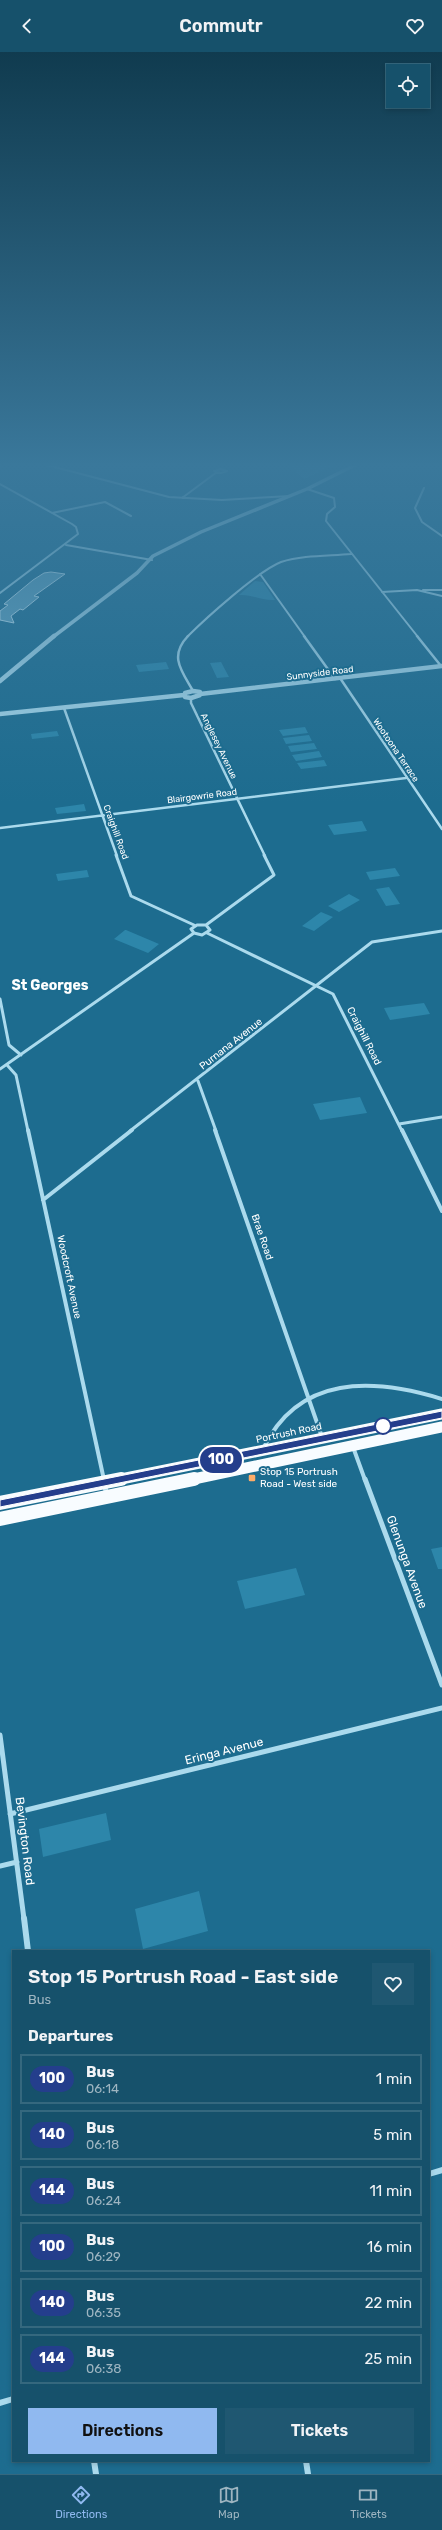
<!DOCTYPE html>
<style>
body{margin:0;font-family:Rubik,sans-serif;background:#1f5771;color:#f1f3f6;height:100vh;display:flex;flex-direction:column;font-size:15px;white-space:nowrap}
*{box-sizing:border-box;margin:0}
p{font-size:13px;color:#9eb5c1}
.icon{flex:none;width:22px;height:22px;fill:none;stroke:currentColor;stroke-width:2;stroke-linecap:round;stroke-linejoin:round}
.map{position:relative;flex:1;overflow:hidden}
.side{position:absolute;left:12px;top:1898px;width:418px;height:512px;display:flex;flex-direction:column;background:#16516b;border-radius:0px;box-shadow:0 2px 6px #0003,0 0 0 1px #35687e}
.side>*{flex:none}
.badge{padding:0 8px;border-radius:13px;font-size:14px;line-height:26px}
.tools{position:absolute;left:386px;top:12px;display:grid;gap:8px}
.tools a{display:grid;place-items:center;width:44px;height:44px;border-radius:0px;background:#16516b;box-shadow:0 2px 6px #0003,0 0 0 1px #35687e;font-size:20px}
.map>.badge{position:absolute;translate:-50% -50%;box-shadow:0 0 0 2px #fff}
h2{padding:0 16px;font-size:15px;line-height:36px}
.round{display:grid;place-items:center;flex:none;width:42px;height:42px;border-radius:0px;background:#1f5771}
.head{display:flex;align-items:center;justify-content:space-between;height:68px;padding:0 16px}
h1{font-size:19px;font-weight:600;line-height:30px}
.button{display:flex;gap:8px;margin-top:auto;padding:8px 16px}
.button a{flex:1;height:46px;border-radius:0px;background:#90b9f0;color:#111;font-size:16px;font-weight:600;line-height:46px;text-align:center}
.button a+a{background:#1f5771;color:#f1f3f6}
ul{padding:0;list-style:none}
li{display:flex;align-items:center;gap:12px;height:50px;margin:0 8px 6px;padding:0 8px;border:2px solid #35687e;border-radius:0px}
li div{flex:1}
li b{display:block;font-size:15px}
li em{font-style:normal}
li .badge{min-width:44px;font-weight:700;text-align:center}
header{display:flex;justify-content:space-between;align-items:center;height:52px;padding:0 16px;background:#16516b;font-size:18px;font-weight:600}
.menu{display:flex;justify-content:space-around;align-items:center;height:56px;border-top:1px solid #35687e;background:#16516b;font-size:11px;color:#9eb5c1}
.menu a{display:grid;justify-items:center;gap:2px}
.menu .on{color:#90b9f0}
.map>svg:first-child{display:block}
</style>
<header><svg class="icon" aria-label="back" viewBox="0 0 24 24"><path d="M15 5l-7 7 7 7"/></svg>Commutr<svg class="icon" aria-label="heart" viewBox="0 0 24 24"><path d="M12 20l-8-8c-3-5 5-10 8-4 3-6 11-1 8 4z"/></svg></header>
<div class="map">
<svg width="442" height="2422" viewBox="0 0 442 2422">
<rect width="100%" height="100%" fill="#1d6c8f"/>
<path fill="#2d86aa" d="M 287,412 L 348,412 L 330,415 L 304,427 Z
M 255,529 L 263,530 L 275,548 C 263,549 252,542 239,543 Z
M 166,610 L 169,617 L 139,620 L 136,613 Z
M 221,610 L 229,625 L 217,626 L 210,611 Z
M 305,675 L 308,681 L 283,684 L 279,678 Z
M 57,679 L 59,684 L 32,687 L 31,682 Z
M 309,683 L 312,689 L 286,692 L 283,686 Z
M 314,691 L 317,697 L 291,700 L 288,694 Z
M 319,699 L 322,705 L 296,709 L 292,703 Z
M 324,708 L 327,714 L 301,717 L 297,711 Z
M 84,752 L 86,759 L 57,762 L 55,756 Z
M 362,769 L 367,779 L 334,783 L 328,773 Z
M 395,816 L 400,824 L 370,828 L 366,820 Z
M 87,818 L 89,825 L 58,829 L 56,822 Z
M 389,835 L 400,852 L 386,854 L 376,837 Z
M 349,842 L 360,848 L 339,860 L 328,854 Z
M 321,860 L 333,865 L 314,879 L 302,874 Z
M 125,878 L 126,878 L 159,892 L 148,901 L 114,887 Z
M 424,951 L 430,962 L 390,968 L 384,956 Z
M 360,1045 L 367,1061 L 320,1068 L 313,1052 Z
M 442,1495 L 442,1517 L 438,1517 L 431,1497 Z
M 296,1516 L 305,1543 L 245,1557 L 237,1529 Z
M 106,1761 L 111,1788 L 43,1805 L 39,1777 Z
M 199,1839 L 208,1879 L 143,1897 L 135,1857 Z"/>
<path fill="#63a5c2" stroke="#d1eefa" d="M 51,520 L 65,522 L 34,544 L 39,545 L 23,558 L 20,557 L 11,564 L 14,571 L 0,568 L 0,559 L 8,553 L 4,552 L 33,528 L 44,521 Z"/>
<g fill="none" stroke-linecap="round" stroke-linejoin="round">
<path stroke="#abdaed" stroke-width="2" d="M 43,412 L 169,445 L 222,448 L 290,444
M 0,414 L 3,412
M 221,417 L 227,419 L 221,421 L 214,419 Z
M 0,432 L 72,472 L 76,475 L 78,482 L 0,541
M 424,436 L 415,456 L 422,470 L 442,484
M 307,437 L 334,446 L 335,455 L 327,462 L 326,469 L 418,585
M 182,446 L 217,420
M 52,461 L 105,450 L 131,464
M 66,493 L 152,508
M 260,522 L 305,585
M 423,538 L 442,538
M 382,540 L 417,538 L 442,544
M 187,585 C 205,567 258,519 281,510 C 303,503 328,504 351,502"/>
<path stroke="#abdaed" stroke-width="2.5" d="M 188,584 C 169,604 181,618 193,639
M 304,584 L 335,627
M 417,584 L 441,614
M 340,626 L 442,777
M 191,646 L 191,651 L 265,804
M 64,656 L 117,804
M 0,776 L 406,726"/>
<path stroke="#abdaed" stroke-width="3" d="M 116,803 L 131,844 L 194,873
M 197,873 L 206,873 L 210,878 L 202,883 L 194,881 L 191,877 Z
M 206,873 L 274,823 L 264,803
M 207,881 L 333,942 L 402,1079
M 0,947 L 9,993 L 21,1003
M 7,1013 L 16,1023 L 28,1079
M 0,1017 L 194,881
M 198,1029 L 216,1079
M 399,1072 L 442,1065
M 130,1079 L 372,890 L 442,879"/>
<path stroke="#abdaed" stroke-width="4" d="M 28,1078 L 104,1428
M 215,1078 L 322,1385
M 402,1078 L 442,1159
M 43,1148 L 132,1078
M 353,1395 L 365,1428
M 263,1397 C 299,1322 373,1326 442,1347"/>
<path stroke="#abdaed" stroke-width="5" d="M 103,1427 L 107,1443
M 365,1427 L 442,1633
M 0,1683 L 24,1867
M 10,1762 L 442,1656
M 0,1814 L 17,1810"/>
<path stroke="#abdaed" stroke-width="6" d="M 24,1866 L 28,1899
M 429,2122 L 442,2118
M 0,2351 L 13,2347
M 94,2409 L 96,2422
M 306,2409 L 308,2422"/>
<path stroke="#abdaed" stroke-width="3.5" d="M 53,585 L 137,521 L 153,504 L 201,480 L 307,437 L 357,412"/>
<path stroke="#abdaed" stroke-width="4.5" d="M 0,629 L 54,584
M 193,639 L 200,640 L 200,643 L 191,646 L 185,645 L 185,641 Z
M 200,642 L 442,614
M 0,662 L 184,643"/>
<path stroke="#f8fcff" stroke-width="11" d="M 116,1428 L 442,1362
M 189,1428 L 442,1375"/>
<path stroke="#f8fcff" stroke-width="14" d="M 0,1451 L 121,1427
M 0,1467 L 194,1427"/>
</g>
<linearGradient id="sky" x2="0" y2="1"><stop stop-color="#103b4f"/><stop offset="0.55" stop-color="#3a789b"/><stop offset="1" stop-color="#3a789b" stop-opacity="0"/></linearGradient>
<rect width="442" height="751" fill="url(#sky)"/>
<path fill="#243e8c" stroke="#fff" d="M 442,1359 L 442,1366 L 0,1455 L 0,1448 Z"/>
<circle fill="#fff" stroke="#243e8c" stroke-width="2" cx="383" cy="1374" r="8"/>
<rect fill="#fdac69" stroke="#1d6c8f" stroke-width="1.5" x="248" y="1422" width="8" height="8" rx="2"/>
<g text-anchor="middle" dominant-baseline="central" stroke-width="4" stroke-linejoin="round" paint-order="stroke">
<g font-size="9" fill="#fff" stroke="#1d6c8f">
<text transform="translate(320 621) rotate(-7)">Sunnyside Road</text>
<text transform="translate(219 694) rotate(64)">Anglesey Avenue</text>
<text transform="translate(396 698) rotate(56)">Wootoona Terrace</text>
<text transform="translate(202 744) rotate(-7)">Blairgowrie Road</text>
<text transform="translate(116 780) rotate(70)">Craighill Road</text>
</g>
<g font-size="10" fill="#fff" stroke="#1d6c8f">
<text transform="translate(364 984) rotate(63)">Craighill Road</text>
<text transform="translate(231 992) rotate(-38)">Purnana Avenue</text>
<text transform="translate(262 1185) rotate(71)">Brae Road</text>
<text transform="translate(69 1225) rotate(78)">Woodcroft Avenue</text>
<text transform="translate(289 1381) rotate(-12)">Portrush Road</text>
</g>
<g font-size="10" fill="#fff" stroke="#1d6c8f" text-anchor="start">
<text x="260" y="1420">Stop 15 Portrush<tspan x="260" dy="12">Road - West side</tspan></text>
</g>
<g font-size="12" fill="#fff" stroke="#1d6c8f">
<text transform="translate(407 1510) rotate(70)">Glenunga Avenue</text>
<text transform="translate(224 1699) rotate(-14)">Eringa Avenue</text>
<text transform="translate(25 1789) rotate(83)">Bevington Road</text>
</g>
<g font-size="14" font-weight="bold" fill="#fff" stroke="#1d6c8f">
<text x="50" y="933">St Georges</text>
</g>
</g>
</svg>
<div class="tools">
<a><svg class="icon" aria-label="locate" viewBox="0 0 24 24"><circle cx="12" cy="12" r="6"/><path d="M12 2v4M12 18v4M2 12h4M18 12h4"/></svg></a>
</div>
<b class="badge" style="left:221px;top:1408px;background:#243e8c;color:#fff">100</b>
<section class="side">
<div class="head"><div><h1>Stop 15 Portrush Road - East side</h1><p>Bus</p></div><a class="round"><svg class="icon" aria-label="heart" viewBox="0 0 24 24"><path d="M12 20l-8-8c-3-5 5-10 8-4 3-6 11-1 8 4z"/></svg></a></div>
<h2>Departures</h2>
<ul>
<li><span class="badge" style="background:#243e8c;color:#fff">100</span><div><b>Bus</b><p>06:14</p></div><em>1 min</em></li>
<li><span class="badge" style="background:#243e8c;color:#fff">140</span><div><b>Bus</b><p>06:18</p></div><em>5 min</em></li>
<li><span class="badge" style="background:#243e8c;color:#fff">144</span><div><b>Bus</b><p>06:24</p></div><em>11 min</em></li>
<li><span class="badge" style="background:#243e8c;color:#fff">100</span><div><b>Bus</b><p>06:29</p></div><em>16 min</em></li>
<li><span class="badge" style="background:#243e8c;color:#fff">140</span><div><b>Bus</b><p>06:35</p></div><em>22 min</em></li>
<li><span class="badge" style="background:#243e8c;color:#fff">144</span><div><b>Bus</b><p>06:38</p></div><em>25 min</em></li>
</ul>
<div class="button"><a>Directions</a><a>Tickets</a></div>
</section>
</div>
<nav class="menu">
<a class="on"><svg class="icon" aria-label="directions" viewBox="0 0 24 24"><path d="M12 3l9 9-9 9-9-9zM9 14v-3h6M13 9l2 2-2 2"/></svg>Directions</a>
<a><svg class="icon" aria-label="map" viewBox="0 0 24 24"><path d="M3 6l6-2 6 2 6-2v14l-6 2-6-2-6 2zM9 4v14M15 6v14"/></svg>Map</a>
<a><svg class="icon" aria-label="tickets" viewBox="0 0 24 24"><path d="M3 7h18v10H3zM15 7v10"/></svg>Tickets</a>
</nav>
